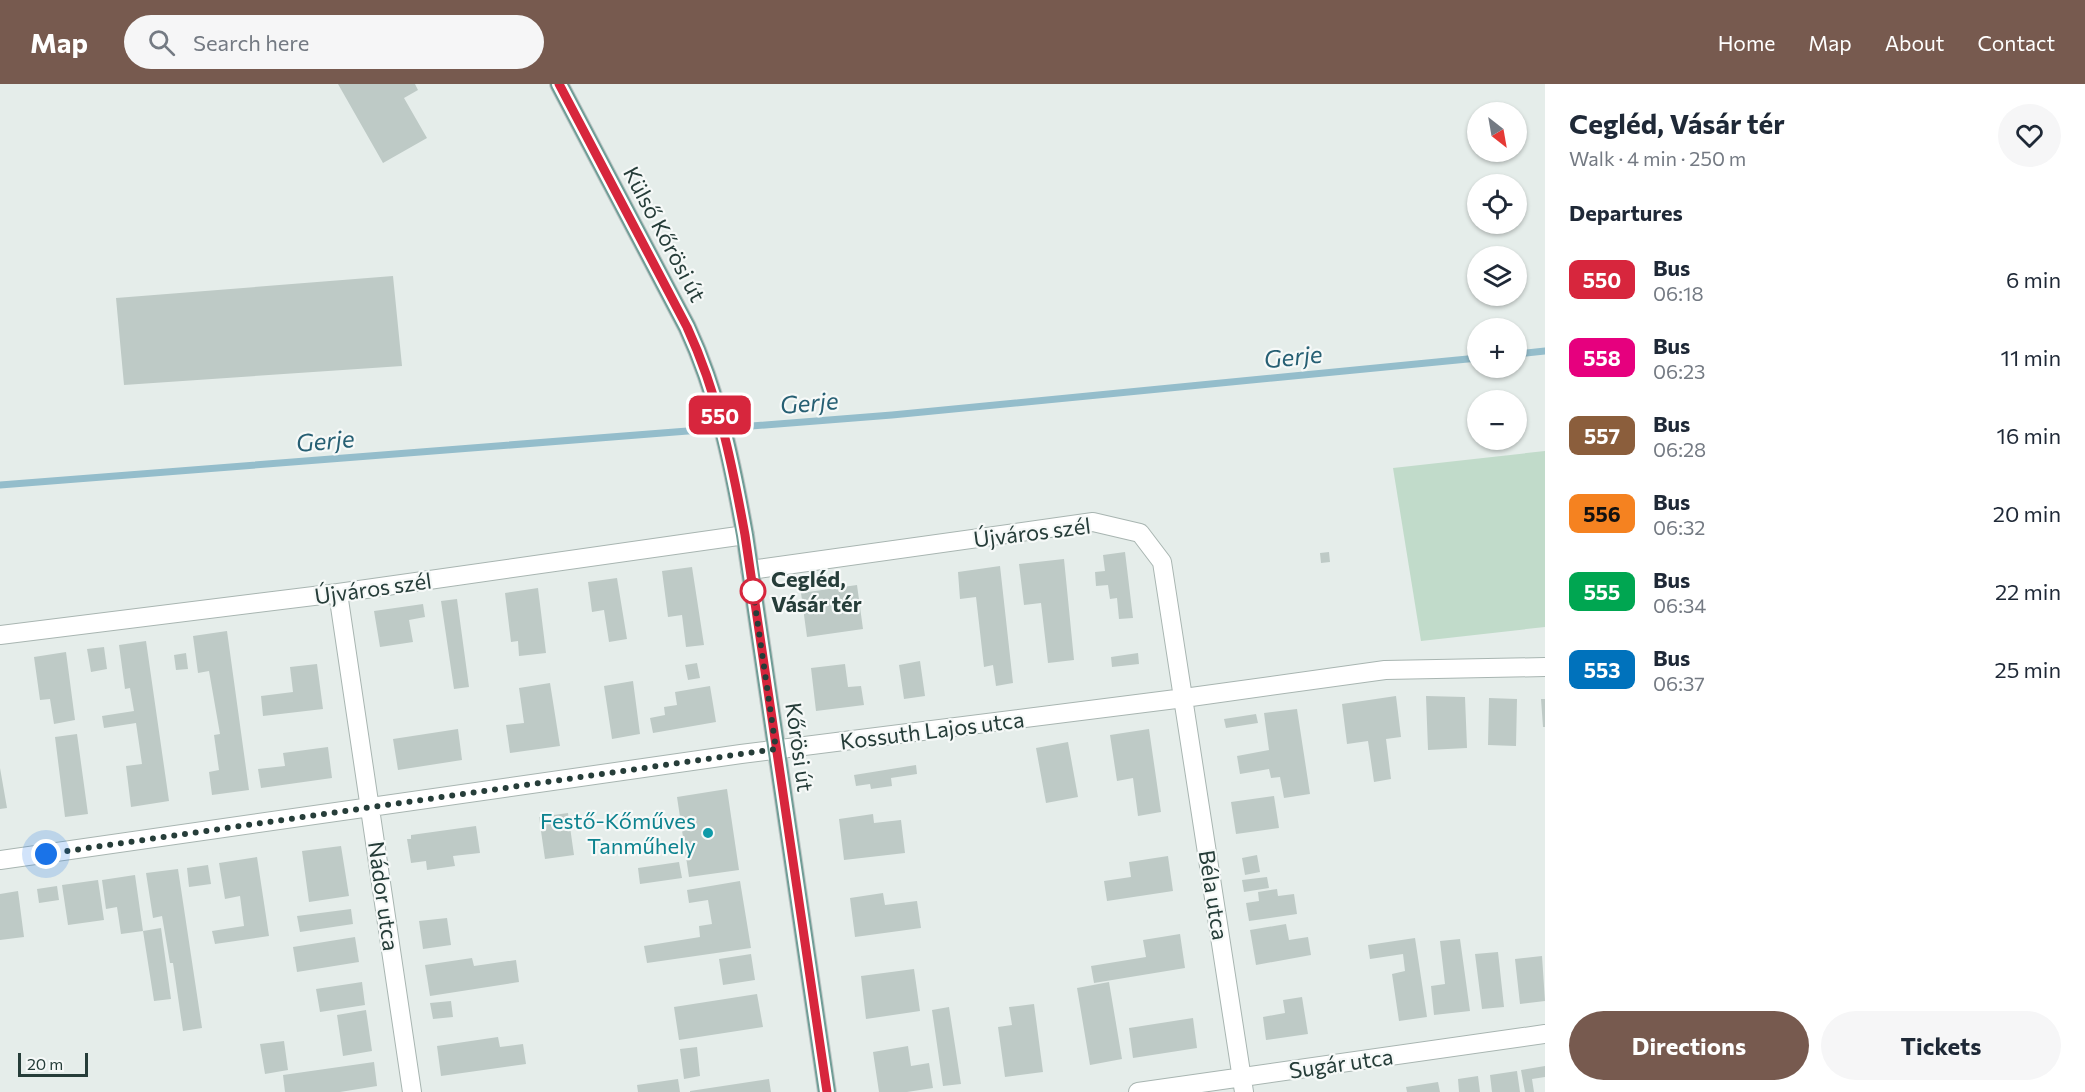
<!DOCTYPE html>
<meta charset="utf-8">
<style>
body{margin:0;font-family:Commissioner,sans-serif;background:#f6f6f7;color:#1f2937;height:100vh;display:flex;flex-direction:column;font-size:22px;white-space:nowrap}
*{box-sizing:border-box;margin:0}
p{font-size:20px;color:#747a83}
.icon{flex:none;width:33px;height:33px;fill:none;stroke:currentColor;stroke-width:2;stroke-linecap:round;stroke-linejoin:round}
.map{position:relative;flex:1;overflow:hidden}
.details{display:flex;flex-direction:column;background:#fff;width:540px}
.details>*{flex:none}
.badge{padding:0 12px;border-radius:9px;font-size:21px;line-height:39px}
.needle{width:39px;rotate:149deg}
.controls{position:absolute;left:1467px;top:18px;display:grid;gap:12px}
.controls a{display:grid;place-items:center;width:60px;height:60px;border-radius:50%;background:#fff;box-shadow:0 2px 4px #0004;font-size:30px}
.scale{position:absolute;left:18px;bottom:15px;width:70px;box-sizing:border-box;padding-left:6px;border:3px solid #263d39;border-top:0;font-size:16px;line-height:21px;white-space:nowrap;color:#263d39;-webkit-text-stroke:4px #f6f9f8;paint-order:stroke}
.you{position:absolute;width:30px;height:30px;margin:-15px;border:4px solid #fff;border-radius:50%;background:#1a73e8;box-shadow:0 0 0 9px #1a73e833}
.map>.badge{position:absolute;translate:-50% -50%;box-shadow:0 0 0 3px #fff}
h2{padding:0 24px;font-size:22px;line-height:54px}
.round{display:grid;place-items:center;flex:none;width:63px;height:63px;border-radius:32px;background:#f6f6f7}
.head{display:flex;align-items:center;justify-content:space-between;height:102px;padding:0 24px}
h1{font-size:28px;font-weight:700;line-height:45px}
.action{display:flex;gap:12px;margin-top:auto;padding:12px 24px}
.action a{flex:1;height:69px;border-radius:36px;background:#775a4f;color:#fff;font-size:24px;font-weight:700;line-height:69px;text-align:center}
.action a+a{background:#f6f6f7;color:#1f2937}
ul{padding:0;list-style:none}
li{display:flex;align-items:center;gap:18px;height:78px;padding:0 24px}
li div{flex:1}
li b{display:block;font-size:22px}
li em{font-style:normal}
li .badge{min-width:66px;font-weight:700;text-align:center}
header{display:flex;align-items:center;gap:36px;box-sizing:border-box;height:84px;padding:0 30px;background:#775a4f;color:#fff}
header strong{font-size:28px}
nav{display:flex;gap:33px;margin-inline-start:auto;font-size:21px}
.search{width:420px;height:54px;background:#f6f6f7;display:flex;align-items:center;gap:15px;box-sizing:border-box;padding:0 21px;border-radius:33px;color:#747a83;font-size:22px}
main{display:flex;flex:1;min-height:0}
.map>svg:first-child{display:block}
</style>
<header>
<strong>Map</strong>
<div class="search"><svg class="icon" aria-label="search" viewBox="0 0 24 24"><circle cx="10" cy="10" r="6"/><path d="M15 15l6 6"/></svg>Search here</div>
<nav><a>Home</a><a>Map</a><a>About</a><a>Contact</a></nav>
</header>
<main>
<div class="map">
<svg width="1545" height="1008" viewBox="0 0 1545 1008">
<rect width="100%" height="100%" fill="#e5edea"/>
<path fill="#c1dbca" d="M 1545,367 L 1545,543 L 1421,557 L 1393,384 Z"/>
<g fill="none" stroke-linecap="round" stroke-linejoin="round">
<path stroke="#94bdcb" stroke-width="7" d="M 1516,270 L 1545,267
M 0,401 L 892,331 L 1478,274"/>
</g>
<path fill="#becac6" d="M 338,0 L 415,0 L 418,6 L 404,14 L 427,54 L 383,79 Z
M 393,192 L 402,282 L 124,301 L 116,214 Z
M 1125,468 L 1133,534 L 1119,535 L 1117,514 L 1110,515 L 1108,501 L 1096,502 L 1095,488 L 1105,487 L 1103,471 Z
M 1329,468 L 1330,478 L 1321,479 L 1320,469 Z
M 1064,475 L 1074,576 L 1048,579 L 1041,519 L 1024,521 L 1019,480 Z
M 1000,482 L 1013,599 L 996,602 L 993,581 L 984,583 L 976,513 L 960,515 L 958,488 Z
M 692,483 L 704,561 L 686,563 L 682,531 L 668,533 L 662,487 Z
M 617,494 L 627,555 L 609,558 L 604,526 L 592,528 L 588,498 Z
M 857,501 L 863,545 L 807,553 L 801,509 Z
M 538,504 L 546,569 L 519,572 L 518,557 L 511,558 L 505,509 Z
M 457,515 L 469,603 L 454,605 L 441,517 Z
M 423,520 L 425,533 L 409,536 L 413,558 L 380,563 L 374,527 Z
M 227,547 L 249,706 L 212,711 L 209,688 L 219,686 L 214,651 L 220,650 L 209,587 L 198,589 L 193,552 Z
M 146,557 L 169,717 L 131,723 L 126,682 L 142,680 L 136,639 L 104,644 L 102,632 L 134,627 L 130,604 L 125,605 L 119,561 Z
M 104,563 L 107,585 L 91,588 L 87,565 Z
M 66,568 L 75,636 L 54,640 L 50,615 L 40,616 L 34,573 Z
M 186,569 L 188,585 L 176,586 L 174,571 Z
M 1138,569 L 1139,580 L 1112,583 L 1111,573 Z
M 920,577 L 925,612 L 904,615 L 899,581 Z
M 697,579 L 700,594 L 688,596 L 685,581 Z
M 317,580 L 323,625 L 263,632 L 261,612 L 293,608 L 290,583 Z
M 845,580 L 848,603 L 861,602 L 864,621 L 816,627 L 811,584 Z
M 633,597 L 640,650 L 612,655 L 604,602 Z
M 550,599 L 560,662 L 510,669 L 506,641 L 524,639 L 519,604 Z
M 710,602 L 716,638 L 653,649 L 650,634 L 665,631 L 664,623 L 677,621 L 675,608 Z
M 1396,612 L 1401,653 L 1386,655 L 1391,695 L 1374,698 L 1368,657 L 1347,660 L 1342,620 Z
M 1426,612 L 1465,613 L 1467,664 L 1428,666 Z
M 1489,614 L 1517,615 L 1516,662 L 1488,661 Z
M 1541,615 L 1545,615 L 1545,643 L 1543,643 Z
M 1297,625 L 1310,710 L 1284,714 L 1280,693 L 1271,694 L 1269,685 L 1240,690 L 1237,672 L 1269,666 L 1264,629 Z
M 1256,630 L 1258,639 L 1226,644 L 1224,635 Z
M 458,645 L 462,676 L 398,686 L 393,655 Z
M 1149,645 L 1161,728 L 1138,732 L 1133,694 L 1117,697 L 1110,651 Z
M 77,650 L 88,730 L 65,733 L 55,653 Z
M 1068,658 L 1078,713 L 1046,719 L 1036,664 Z
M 328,663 L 332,694 L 261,704 L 258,685 L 285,682 L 283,669 Z
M 916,681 L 917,690 L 891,694 L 892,702 L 871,705 L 870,700 L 856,702 L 854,691 Z
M 0,684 L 7,724 L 0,725 Z
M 727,705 L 739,786 L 689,793 L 677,713 Z
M 1274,712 L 1279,744 L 1236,750 L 1231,718 Z
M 568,729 L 574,771 L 545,775 L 539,733 Z
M 873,730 L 874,739 L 901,736 L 905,769 L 844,776 L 839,735 Z
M 476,742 L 480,769 L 453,772 L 455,782 L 427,786 L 426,777 L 411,779 L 407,755 L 411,755 L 411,751 Z
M 341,762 L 349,812 L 309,818 L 302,767 Z
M 1257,771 L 1260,788 L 1245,791 L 1242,774 Z
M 1168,772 L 1173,807 L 1107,817 L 1104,797 L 1131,793 L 1129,778 Z
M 257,773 L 269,852 L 215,860 L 212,847 L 244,842 L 240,812 L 225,815 L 219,779 Z
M 679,778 L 682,794 L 640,800 L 638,784 Z
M 208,781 L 211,800 L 189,803 L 187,784 Z
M 178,785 L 202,944 L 183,947 L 173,879 L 170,879 L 162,832 L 153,834 L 146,789 Z
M 135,791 L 143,847 L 121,850 L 117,823 L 106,825 L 102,796 Z
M 1267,793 L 1269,804 L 1244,808 L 1242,796 Z
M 98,796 L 104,836 L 68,841 L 62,801 Z
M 740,797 L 751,864 L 647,879 L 644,862 L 700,853 L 699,842 L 712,840 L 708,816 L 689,819 L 687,806 Z
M 57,802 L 59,816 L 39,819 L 37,805 Z
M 1277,805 L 1278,812 L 1294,810 L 1297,830 L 1249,837 L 1246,819 L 1259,817 L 1258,808 Z
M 18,807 L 24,853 L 0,856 L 0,810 Z
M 883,809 L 885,821 L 917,817 L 921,844 L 855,853 L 850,814 Z
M 351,825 L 353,840 L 300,848 L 297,832 Z
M 447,834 L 451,861 L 423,865 L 419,837 Z
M 1286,840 L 1289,856 L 1308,853 L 1311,871 L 1256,881 L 1250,846 Z
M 161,844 L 171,915 L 154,917 L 143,847 Z
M 1180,850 L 1185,884 L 1094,899 L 1091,882 L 1146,873 L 1143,856 Z
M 355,853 L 359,878 L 297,888 L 293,863 Z
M 1415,854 L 1427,933 L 1399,937 L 1392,890 L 1405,887 L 1403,870 L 1370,875 L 1368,861 Z
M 1460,855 L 1470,927 L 1434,931 L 1431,902 L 1445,900 L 1440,857 Z
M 1498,868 L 1504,923 L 1482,925 L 1475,870 Z
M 751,870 L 755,896 L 723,901 L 719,875 Z
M 1542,872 L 1545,917 L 1520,920 L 1515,875 Z
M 472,874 L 474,882 L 516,876 L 519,898 L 430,912 L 425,881 Z
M 914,885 L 920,927 L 866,935 L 861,892 Z
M 362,898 L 365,921 L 320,928 L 316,905 Z
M 1109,898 L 1122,975 L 1090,981 L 1077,904 Z
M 757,910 L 763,943 L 679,956 L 674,923 Z
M 1302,913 L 1308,950 L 1266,956 L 1263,933 L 1285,929 L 1283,916 Z
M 451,917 L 453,933 L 433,935 L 430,919 Z
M 1034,920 L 1043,988 L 1005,993 L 998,943 L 1012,941 L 1009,923 Z
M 949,923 L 961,1000 L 943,1002 L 932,926 Z
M 366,926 L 372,967 L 343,972 L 337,931 Z
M 1193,934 L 1197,964 L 1133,974 L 1129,944 Z
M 498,953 L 500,963 L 523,960 L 526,980 L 441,992 L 437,962 Z
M 284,957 L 288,986 L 265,990 L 260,960 Z
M 908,962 L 911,982 L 929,979 L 933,1004 L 907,1008 L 879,1008 L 873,968 Z
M 697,963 L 700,992 L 684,995 L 680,965 Z
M 374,978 L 377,1002 L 340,1008 L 285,1008 L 283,991 Z
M 1545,982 L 1545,993 L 1532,995 L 1534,1008 L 1525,1008 L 1521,986 Z
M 1517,987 L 1520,1008 L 1492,1008 L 1490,991 Z
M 1478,992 L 1480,1008 L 1459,1008 L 1458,995 Z
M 678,995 L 680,1008 L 638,1008 L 637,1001 Z
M 769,995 L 771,1008 L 690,1008 L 690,1007 Z
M 1438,998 L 1440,1008 L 1407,1008 L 1406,1003 Z"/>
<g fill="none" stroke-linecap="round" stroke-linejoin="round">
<defs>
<path id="street" d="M 750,486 L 1093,438 L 1140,449 L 1162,478 L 1244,1008
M 338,509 L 412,1008
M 0,551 L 338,509 L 745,451
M 0,776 L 741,670 L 1184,614 L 1385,586 L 1545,583
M 1138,1008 L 1545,950"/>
<path id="primary" d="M 559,0 L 687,243 C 718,310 732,378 745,451 L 827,1008"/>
</defs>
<use href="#street" stroke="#a8b5b1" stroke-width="20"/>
<use href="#primary" stroke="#c2c9c8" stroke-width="20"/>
<use href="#street" stroke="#fff" stroke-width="18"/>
<use href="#primary" stroke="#6f9d96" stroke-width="18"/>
</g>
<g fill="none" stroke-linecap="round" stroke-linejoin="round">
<defs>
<path id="line" d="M 559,0 L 687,243 C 718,310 732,379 745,451 L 827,1008"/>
</defs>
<use href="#line" stroke="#fff" stroke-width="14"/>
<use href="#line" stroke="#d7263d" stroke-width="9"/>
<path stroke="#263d39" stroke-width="6" stroke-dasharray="0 10.8" d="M 46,770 L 776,665 L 753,507"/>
</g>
<circle fill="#fff" stroke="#d7263d" stroke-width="3" cx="753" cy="507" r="12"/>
<circle fill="#0f9aa8" stroke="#f6f9f8" stroke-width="2" cx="708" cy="749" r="6"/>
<g text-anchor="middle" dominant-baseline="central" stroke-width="4.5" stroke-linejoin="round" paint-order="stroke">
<g font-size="22" fill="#263d39" stroke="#f6f9f8">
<text transform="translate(665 150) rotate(62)">Külső Kőrösi út</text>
<text transform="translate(1032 448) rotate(-7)">Újváros szél</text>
<text transform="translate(373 504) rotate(-8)">Újváros szél</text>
<text transform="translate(932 646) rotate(-7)">Kossuth Lajos utca</text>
<text transform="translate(800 663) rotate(82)">Kőrösi út</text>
<text transform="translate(1214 811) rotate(81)">Béla utca</text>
<text transform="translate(384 812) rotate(82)">Nádor utca</text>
<text transform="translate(1341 979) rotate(-8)">Sugár utca</text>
</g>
<g font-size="22" font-weight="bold" fill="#263d39" stroke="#f6f9f8" text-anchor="start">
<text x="771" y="494">Cegléd,<tspan x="771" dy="25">Vásár tér</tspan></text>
</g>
<g font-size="22" fill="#0d838f" stroke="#f6f9f8" text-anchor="end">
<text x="696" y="736">Festő-Kőműves<tspan x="696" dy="25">Tanműhely</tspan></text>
</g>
<g font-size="24" font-style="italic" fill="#265f73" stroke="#f6f9f8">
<text transform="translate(1293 272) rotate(-6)">Gerje</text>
<text transform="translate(809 318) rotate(-5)">Gerje</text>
<text transform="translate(325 356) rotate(-5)">Gerje</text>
</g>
</g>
</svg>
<div class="controls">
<a><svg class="needle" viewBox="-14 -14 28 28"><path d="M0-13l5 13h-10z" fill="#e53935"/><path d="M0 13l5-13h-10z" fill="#747a83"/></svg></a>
<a><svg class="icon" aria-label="locate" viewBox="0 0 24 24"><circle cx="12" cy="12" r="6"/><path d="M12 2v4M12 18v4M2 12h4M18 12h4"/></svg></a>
<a><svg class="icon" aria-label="layers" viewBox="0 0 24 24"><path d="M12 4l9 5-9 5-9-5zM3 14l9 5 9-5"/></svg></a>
<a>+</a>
<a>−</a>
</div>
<div class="scale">20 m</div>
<div class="you" style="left:46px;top:770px"></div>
<b class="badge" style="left:720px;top:331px;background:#d7263d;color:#fff">550</b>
</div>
<section class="details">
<div class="head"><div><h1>Cegléd, Vásár tér</h1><p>Walk · 4 min · 250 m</p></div><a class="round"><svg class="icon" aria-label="heart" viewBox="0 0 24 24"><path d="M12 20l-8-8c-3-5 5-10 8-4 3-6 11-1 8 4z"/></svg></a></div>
<h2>Departures</h2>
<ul>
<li><span class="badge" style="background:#d7263d;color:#fff">550</span><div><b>Bus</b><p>06:18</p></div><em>6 min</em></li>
<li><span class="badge" style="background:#e6007e;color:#fff">558</span><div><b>Bus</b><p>06:23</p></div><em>11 min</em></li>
<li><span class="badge" style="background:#8b5e3c;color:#fff">557</span><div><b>Bus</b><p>06:28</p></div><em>16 min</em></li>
<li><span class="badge" style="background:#f58220;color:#111">556</span><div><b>Bus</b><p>06:32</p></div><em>20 min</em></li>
<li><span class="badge" style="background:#00a651;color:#fff">555</span><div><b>Bus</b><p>06:34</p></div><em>22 min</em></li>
<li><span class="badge" style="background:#0072bc;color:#fff">553</span><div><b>Bus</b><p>06:37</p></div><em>25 min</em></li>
</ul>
<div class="action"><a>Directions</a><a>Tickets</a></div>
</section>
</main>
